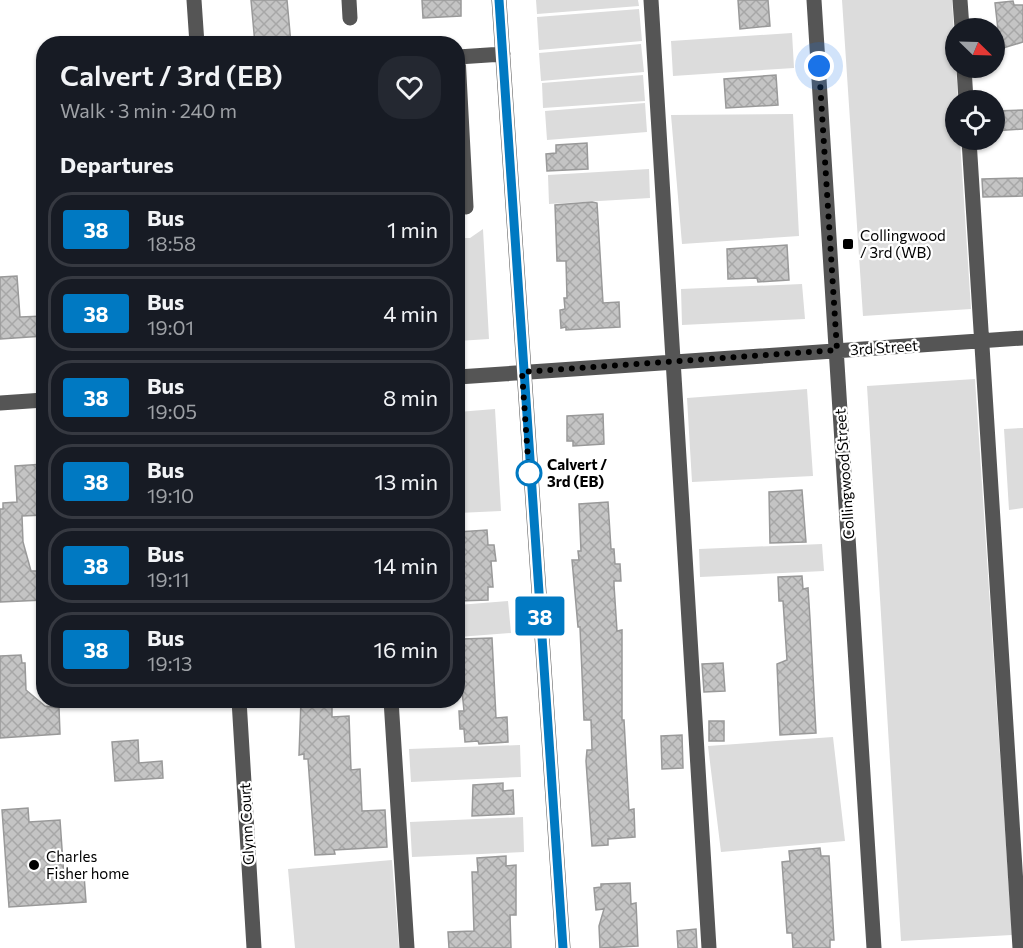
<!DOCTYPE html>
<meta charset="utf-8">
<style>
body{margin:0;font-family:Commissioner,sans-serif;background:#242831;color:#f1f3f6;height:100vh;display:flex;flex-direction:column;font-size:22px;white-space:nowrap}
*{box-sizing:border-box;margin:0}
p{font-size:20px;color:#9ea1a6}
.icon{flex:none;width:33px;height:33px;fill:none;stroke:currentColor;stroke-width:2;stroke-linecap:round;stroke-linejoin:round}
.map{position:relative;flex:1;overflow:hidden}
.details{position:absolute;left:36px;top:36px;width:429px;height:672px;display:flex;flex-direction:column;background:#171b24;border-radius:24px;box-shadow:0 2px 4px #0004}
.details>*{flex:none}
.badge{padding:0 12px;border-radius:4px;font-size:21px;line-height:39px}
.needle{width:39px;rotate:113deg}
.controls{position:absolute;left:945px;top:18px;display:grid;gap:12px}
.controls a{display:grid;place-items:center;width:60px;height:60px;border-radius:50%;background:#171b24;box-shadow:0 2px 4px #0004;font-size:30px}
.you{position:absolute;width:30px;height:30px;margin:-15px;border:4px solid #fff;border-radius:50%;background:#1a73e8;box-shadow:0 0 0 9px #1a73e833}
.map>.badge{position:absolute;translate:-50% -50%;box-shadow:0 0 0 3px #fff}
h2{padding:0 24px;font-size:22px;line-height:54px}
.round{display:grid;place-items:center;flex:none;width:63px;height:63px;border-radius:24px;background:#242831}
.headline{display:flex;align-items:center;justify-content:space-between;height:102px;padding:0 24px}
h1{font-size:28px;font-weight:600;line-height:45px}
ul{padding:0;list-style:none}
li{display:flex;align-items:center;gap:18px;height:75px;margin:0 12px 9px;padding:0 12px;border:3px solid #363941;border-radius:24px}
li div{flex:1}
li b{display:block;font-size:22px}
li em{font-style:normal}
li .badge{min-width:66px;font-weight:700;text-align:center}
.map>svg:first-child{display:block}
</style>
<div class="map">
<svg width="1023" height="948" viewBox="0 0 1023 948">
<defs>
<pattern id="building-cross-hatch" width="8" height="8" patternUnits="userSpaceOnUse" patternTransform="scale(1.5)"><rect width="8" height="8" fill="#c4c4c4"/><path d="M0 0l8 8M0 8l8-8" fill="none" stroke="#a7a7a7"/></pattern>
</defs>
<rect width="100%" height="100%" fill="#fff"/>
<path fill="#dcdcdc" d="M 536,0 L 638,0 L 639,6 L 537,14 Z
M 842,0 L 952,0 L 958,100 L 956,100 L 956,140 L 960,140 L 971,309 L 863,316 Z
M 639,9 L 642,41 L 539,50 L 537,17 Z
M 792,33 L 794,68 L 673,76 L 671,41 Z
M 641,44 L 644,72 L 541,81 L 539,53 Z
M 643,75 L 645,101 L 543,108 L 542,83 Z
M 645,103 L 647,132 L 547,140 L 545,111 Z
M 793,114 L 799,236 L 682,244 L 671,115 Z
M 649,169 L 650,198 L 549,204 L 548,175 Z
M 483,229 L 489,339 L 458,341 L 458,238 L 470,238 Z
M 802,284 L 805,319 L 682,325 L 681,289 Z
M 975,379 L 1012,935 L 901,941 L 867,386 Z
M 807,389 L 813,476 L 692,482 L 687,398 Z
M 495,409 L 501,511 L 458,513 L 458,412 Z
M 1023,428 L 1023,508 L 1009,510 L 1004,429 Z
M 822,544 L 824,571 L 700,577 L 699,549 Z
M 508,601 L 511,633 L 458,637 L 458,605 Z
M 833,737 L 845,841 L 721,852 L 708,746 Z
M 520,745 L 521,777 L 411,782 L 409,749 Z
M 523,817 L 524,852 L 412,857 L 410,822 Z
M 392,860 L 399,948 L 295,948 L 288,869 Z"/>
<path fill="url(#building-cross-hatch)" stroke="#999" stroke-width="1.5" d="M 251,0 L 287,0 L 291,44 L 255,44 Z
M 422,0 L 461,0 L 461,16 L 423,18 Z
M 738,0 L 768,0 L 770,26 L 740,29 Z
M 1013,1 L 1014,5 L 1023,5 L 1023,42 L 1003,48 L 1002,39 L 999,39 L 995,3 Z
M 776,75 L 778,105 L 726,108 L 724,79 Z
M 1023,110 L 1023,129 L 994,131 L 994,111 Z
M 587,143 L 588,169 L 547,171 L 546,154 L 556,153 L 556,145 Z
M 1023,178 L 1023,196 L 983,197 L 982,179 Z
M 592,202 L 597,203 L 603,303 L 619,302 L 620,327 L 566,330 L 566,327 L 561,328 L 560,310 L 565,309 L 564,298 L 567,298 L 566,261 L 557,261 L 555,205 Z
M 787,245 L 789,280 L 758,282 L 757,278 L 728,279 L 727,249 Z
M 17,276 L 20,317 L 44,316 L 44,336 L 0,339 L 0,277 Z
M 603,414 L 604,444 L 573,446 L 573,441 L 567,441 L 567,416 Z
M 44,464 L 44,515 L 22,516 L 23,542 L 31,571 L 44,571 L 44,600 L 0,602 L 0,509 L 3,509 L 3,503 L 17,502 L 15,466 Z
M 802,490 L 806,542 L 770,543 L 769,492 Z
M 608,502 L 611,549 L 614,549 L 615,564 L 620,564 L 621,581 L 614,581 L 614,585 L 617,631 L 622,630 L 622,720 L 624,720 L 629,810 L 634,809 L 635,837 L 608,839 L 608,845 L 592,846 L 586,761 L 587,750 L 592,750 L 591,720 L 584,720 L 580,627 L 578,627 L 572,560 L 579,560 L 578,551 L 581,551 L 579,504 Z
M 487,530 L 488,545 L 494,545 L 496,561 L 491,561 L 493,587 L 488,587 L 488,600 L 458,601 L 458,532 Z
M 802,576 L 803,589 L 808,588 L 810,619 L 816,733 L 780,735 L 777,664 L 787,660 L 783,601 L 779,601 L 778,577 Z
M 492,638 L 496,718 L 507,717 L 508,742 L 479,744 L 478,741 L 465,742 L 464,729 L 460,729 L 459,711 L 464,711 L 458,650 L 463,650 L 462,639 Z
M 21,655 L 22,663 L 25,663 L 26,690 L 45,706 L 59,708 L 60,734 L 0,738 L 0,656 Z
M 723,663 L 725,691 L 704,692 L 702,664 Z
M 301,700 L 332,700 L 332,717 L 349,716 L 351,770 L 360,769 L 362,811 L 385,810 L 387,847 L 334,850 L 335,854 L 315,855 L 308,759 L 304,759 L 304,754 L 299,755 Z
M 709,721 L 724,721 L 724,741 L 709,741 Z
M 682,735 L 683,768 L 662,769 L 661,736 Z
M 138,740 L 139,763 L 162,761 L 163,778 L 115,781 L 112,742 Z
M 503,783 L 503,791 L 513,790 L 514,814 L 472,816 L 473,785 Z
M 28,808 L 29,822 L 60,820 L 64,877 L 84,875 L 86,902 L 9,907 L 2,810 Z
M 820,848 L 821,856 L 829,856 L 834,940 L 830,940 L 830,948 L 793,948 L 792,933 L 787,933 L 782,862 L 790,861 L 789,851 Z
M 506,856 L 506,866 L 516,865 L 516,915 L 510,915 L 511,948 L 449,948 L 448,932 L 474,931 L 472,872 L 478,872 L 477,858 Z
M 630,883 L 631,904 L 636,903 L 638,946 L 600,948 L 599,926 L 604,909 L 596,910 L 594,888 L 601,887 L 601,884 Z
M 696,929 L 697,948 L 678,948 L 677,931 Z"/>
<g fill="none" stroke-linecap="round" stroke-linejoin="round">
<path stroke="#555" stroke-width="15" d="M 194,0 L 197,44
M 349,0 L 350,18
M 499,0 L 563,948
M 651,0 L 709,948
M 814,0 L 874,948
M 960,0 L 962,28
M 458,57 L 466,207
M 458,57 L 503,54
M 964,68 L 966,100
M 969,140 L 1020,948
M 458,377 L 1023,338
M 0,403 L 44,400
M 239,700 L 254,948
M 391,700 L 407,948"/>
</g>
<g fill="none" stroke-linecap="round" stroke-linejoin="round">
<defs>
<path id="line" d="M 499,0 L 563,948"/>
</defs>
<use href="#line" stroke="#fff" stroke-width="14"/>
<use href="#line" stroke="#0079c2" stroke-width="9"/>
<path stroke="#000" stroke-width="6" stroke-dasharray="0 10.8" d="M 529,473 L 522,372 L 837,350 L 819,66"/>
</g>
<g fill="#000" stroke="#fff" stroke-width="2">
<rect x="842" y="238" width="12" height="12" rx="3"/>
<circle cx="34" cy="865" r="6"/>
</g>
<circle fill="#fff" stroke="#0079c2" stroke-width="3" cx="529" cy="473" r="12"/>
<g text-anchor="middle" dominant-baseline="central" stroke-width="4.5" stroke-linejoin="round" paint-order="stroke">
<g font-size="15" fill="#000" stroke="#fff" text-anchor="start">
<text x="860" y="235">Collingwood<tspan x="860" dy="17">/ 3rd (WB)</tspan></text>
<text x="46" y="856">Charles<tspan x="46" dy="17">Fisher home</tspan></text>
</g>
<g font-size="15" fill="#000" stroke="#fff">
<text transform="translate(884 347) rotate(-4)">3rd Street</text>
<text transform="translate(844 474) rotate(-94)">Collingwood Street</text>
<text transform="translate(246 824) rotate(-93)">Glynn Court</text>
</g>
<g font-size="15" font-weight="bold" fill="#000" stroke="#fff" text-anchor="start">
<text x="547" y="464">Calvert /<tspan x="547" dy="17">3rd (EB)</tspan></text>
</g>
</g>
</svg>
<div class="controls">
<a><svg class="needle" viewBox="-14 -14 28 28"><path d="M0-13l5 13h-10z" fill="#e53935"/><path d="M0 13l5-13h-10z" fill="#9ea1a6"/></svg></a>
<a><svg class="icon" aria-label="locate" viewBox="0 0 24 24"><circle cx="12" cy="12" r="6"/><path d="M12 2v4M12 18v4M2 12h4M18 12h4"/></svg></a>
</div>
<div class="you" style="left:819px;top:66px"></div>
<b class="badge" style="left:540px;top:616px;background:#0079c2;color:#fff">38</b>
<section class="details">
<div class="headline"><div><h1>Calvert / 3rd (EB)</h1><p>Walk · 3 min · 240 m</p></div><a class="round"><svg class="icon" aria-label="heart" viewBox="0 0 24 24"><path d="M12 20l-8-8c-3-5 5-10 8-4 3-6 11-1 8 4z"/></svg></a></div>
<h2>Departures</h2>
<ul>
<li><span class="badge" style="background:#0079c2;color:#fff">38</span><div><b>Bus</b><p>18:58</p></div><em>1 min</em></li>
<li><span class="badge" style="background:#0079c2;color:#fff">38</span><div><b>Bus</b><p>19:01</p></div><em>4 min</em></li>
<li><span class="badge" style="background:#0079c2;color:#fff">38</span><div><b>Bus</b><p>19:05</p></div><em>8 min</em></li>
<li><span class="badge" style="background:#0079c2;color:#fff">38</span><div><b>Bus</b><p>19:10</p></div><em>13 min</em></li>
<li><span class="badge" style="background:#0079c2;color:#fff">38</span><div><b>Bus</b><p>19:11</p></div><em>14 min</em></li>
<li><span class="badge" style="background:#0079c2;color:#fff">38</span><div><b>Bus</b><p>19:13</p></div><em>16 min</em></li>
</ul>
</section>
</div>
